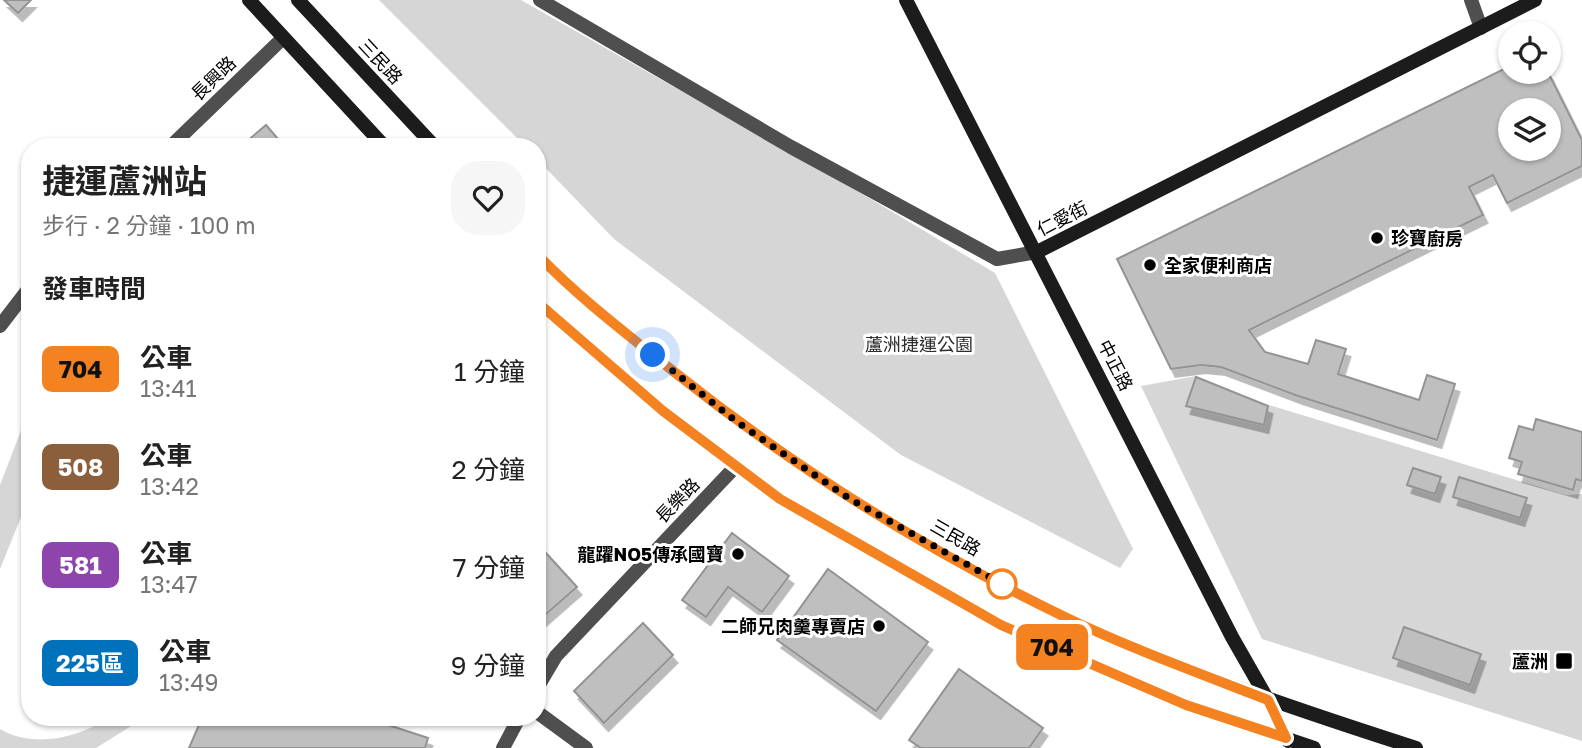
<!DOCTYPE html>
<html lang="zh-TW">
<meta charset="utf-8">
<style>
body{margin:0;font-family:"Golos Text","Noto Sans TC",sans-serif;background:#f6f6f6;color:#222;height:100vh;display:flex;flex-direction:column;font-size:26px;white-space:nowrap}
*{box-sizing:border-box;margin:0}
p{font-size:23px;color:#767676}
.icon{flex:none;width:38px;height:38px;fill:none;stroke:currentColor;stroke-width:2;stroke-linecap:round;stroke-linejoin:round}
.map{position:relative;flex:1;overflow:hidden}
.drawer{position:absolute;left:21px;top:138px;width:525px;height:588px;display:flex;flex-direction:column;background:#fff;border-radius:28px;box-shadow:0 2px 5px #0004}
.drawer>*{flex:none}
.badge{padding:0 14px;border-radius:10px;font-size:24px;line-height:46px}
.tools{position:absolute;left:1498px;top:21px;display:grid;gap:14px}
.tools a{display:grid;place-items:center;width:63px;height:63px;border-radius:50%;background:#fff;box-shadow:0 2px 5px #0004;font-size:35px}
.you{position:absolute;width:35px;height:35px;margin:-18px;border:5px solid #fff;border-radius:50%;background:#1a73e8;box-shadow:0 0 0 10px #1a73e833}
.map>.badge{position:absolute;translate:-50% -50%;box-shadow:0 0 0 4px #fff}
h2{padding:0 21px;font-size:26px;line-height:63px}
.round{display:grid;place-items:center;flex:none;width:74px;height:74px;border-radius:28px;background:#f6f6f6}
.headline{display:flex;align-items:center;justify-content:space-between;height:119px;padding:0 21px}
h1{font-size:33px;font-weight:700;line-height:52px}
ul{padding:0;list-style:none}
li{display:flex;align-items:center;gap:21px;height:98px;padding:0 21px}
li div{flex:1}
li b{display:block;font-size:26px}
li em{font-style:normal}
li .badge{min-width:77px;font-weight:700;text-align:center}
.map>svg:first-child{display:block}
</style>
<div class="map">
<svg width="1582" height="748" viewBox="0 0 1582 748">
<defs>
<filter id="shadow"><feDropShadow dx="4.5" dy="8" stdDeviation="0" flood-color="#0004"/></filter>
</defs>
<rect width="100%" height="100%" fill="#fff"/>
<path fill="#d6d6d6" d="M 379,0 L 521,0 L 869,198 L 995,273 L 1133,549 L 1120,568 L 901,455 L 614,239 L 537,159 L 537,147 L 526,147 Z
M 1196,376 L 1269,405 L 1566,495 L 1582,494 L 1582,741 L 1262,639 L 1141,386 Z
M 30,407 L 30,495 L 0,569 L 0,485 Z
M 108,718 L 144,718 L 96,748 L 0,748 L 0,729 C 32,748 77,739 108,718 Z"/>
<path fill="#bfbfbf" stroke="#939393" stroke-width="2" fill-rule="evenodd" filter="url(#shadow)" d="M 4,0 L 31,0 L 18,13 Z
M 1510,66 L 1510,72 L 1548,72 L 1582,140 L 1582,166 L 1507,203 L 1493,175 L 1469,187 L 1483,215 L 1249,330 L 1265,352 L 1308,364 L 1316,340 L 1346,349 L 1338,374 L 1419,400 L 1427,375 L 1455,384 L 1437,440 L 1298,396 L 1221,367 L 1201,365 L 1171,369 L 1117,259 ZM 1510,110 L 1549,110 L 1549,149 L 1510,149 Z
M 266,125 L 285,147 L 240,147 Z
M 1196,377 L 1268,406 L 1264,425 L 1186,406 Z
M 1536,419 L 1582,432 L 1582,481 L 1576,479 L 1573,490 L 1518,474 L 1522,462 L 1509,458 L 1519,426 L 1533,430 Z
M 1413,468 L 1441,477 L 1435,494 L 1407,485 Z
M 1459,477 L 1527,498 L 1520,518 L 1453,497 Z
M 732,533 L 789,576 L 762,612 L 728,587 L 706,617 L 682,600 Z
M 546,553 L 577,587 L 537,622 L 537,561 Z
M 828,569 L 928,642 L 876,711 L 777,640 Z
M 643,623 L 673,655 L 604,723 L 574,691 Z
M 1404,627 L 1481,654 L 1470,685 L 1393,658 Z
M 959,669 L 1043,728 L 1029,748 L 921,748 L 909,740 Z
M 202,718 L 367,718 L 428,738 L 425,748 L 189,748 Z"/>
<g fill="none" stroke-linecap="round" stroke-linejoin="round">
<path stroke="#4f4f4f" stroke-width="14" d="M 1471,0 L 1481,28"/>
<path stroke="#4f4f4f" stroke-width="14" d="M 540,0 L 791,147 L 997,259 L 1037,252
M 170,147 L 283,38
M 0,326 L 30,287
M 537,688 L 556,656 L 736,466
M 537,712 L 586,748
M 503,748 L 519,718"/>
<path stroke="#1c1c1c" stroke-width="14" d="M 249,0 L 385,147
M 298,0 L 435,147
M 906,0 L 1232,637 L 1268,700 L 1288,741
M 1037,252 L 1535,0
M 537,254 C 581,299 633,339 682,378 C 801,472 931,554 1068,618 C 1181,671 1298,710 1416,748
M 537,302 L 663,411 L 780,499 L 1001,625 L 1186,705 L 1314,748"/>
</g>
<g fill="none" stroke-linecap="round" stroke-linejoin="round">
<defs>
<path id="line" d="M 537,254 C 578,297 627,334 673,371 C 795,468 927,551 1067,618 C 1132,649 1201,674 1268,700 L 1286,738 L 1186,705 L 1001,625 L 780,499 L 663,411 L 537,302"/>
</defs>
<use href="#line" stroke="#fff" stroke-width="16"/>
<use href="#line" stroke="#f58220" stroke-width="10"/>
<path stroke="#000" stroke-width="7" stroke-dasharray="0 12.6" d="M 653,355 L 737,422 L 850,499 L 1002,584"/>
</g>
<g fill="#000" stroke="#fff" stroke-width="2.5">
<circle cx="1377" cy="238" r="7"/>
<circle cx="1150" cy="265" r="7"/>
<circle cx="738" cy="554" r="7"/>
<circle cx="879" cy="626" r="7"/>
<rect x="1555" y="652" width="18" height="18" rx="3.5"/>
</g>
<circle fill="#fff" stroke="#f58220" stroke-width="3.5" cx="1002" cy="584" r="14"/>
<g text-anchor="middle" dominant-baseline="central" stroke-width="6" stroke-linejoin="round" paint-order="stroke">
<g font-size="18" fill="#000" stroke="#fff">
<text transform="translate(381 61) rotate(47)">三民路</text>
<text transform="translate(213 78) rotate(-44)">長興路</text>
<text transform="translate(1062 218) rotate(-27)">仁愛街</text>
<text transform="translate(1116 365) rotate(63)">中正路</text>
<text transform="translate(677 500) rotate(-46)">長樂路</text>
<text transform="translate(956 537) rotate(30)">三民路</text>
</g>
<g font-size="18" font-weight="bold" fill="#000" stroke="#fff" text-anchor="end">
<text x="1391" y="238" text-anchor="start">珍寶廚房</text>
<text x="1164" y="265" text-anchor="start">全家便利商店</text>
<text x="724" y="554">龍躍NO5傳承國寶</text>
<text x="865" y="626">二師兄肉羹專賣店</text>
<text x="1548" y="661">蘆洲</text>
</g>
<g font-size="18" fill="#2d2d2d" stroke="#fff">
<text x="919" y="344">蘆洲捷運公園</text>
</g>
</g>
</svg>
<div class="tools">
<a><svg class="icon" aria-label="locate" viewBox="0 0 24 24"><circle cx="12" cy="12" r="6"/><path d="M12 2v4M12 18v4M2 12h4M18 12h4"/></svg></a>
<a><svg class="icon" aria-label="layers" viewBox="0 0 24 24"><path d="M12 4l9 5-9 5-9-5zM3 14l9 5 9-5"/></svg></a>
</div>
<div class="you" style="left:653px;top:355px"></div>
<b class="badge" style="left:1052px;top:647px;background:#f58220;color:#111">704</b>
<section class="drawer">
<div class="headline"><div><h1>捷運蘆洲站</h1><p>步行 · 2 分鐘 · 100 m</p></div><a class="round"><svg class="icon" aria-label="heart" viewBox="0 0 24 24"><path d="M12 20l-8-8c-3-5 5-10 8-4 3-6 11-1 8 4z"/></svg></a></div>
<h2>發車時間</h2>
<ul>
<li><span class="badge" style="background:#f58220;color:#111">704</span><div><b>公車</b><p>13:41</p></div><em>1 分鐘</em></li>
<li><span class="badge" style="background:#8b5e3c;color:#fff">508</span><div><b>公車</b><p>13:42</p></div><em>2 分鐘</em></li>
<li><span class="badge" style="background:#8e44ad;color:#fff">581</span><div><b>公車</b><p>13:47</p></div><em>7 分鐘</em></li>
<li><span class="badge" style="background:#0072bc;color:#fff">225區</span><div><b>公車</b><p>13:49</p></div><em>9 分鐘</em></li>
</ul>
</section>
</div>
